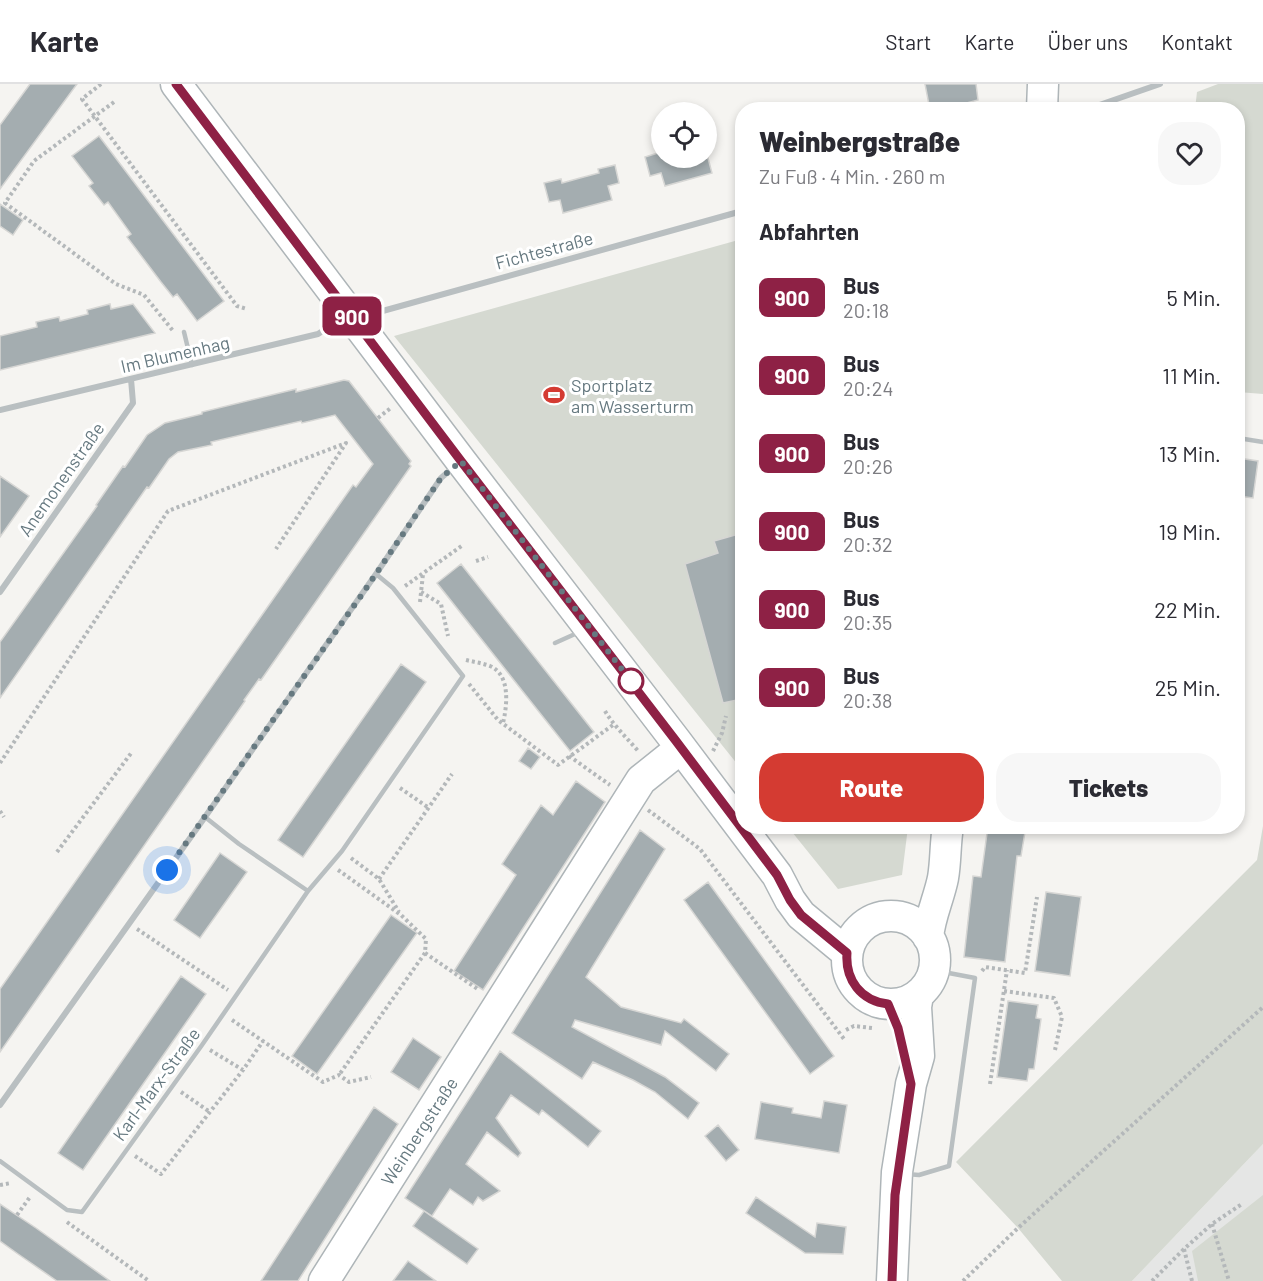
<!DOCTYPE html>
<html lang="de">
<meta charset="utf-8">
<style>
body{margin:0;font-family:Barlow,sans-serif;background:#f7f7f7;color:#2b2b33;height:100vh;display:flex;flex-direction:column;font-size:22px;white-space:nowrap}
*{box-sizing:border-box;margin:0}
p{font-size:20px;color:#7c7c81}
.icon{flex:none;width:33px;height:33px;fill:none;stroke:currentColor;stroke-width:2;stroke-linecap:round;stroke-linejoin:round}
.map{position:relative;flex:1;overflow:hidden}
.drawer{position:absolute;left:735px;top:18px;width:510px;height:732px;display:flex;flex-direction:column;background:#fff;border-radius:24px;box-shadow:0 3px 9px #0003}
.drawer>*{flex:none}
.badge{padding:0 12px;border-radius:9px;font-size:21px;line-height:39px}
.buttons{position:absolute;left:651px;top:18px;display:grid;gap:12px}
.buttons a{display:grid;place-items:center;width:66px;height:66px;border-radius:50%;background:#fff;box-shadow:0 3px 9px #0003;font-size:30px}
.you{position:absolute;width:30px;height:30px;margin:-15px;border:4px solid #fff;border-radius:50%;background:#1a73e8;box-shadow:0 0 0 9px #1a73e833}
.map>.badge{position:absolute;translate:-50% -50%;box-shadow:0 0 0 3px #fff}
h2{padding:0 24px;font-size:22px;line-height:54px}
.round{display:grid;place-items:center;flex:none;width:63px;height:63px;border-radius:24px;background:#f7f7f7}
.head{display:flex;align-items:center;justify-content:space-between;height:102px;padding:0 24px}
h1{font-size:28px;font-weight:800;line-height:45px}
.action{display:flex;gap:12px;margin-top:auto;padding:12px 24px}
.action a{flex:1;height:69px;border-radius:24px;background:#d43b32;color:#fff;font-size:24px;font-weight:800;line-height:69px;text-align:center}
.action a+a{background:#f7f7f7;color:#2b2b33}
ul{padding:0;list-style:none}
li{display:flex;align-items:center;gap:18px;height:78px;padding:0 24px}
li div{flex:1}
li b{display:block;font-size:22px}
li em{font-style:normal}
li .badge{min-width:66px;font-weight:700;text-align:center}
header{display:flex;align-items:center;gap:36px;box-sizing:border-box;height:84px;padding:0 30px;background:#fff;border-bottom:2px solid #e1e1e2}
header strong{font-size:28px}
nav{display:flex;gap:33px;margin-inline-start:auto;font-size:21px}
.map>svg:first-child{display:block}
</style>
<header>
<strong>Karte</strong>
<nav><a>Start</a><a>Karte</a><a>Über uns</a><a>Kontakt</a></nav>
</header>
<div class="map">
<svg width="1263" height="1197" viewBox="0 0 1263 1197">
<rect width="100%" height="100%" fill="#f5f4f1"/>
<path fill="#e5e6e5" d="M 1263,1060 L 1263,1197 L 1132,1197 Z"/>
<path fill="#d5d9d1" d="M 1218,0 L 1263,0 L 1263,310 L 1238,308 L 1238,26 L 1195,25 L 1197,8 Z
M 742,155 L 742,686 L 394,252 Z
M 1263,742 L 1263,1060 L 1132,1197 L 1062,1197 L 1018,1144 L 956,1078 L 1257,776 Z
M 788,743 L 908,743 L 902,791 L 838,805 Z
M 1263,1111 L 1263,1197 L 1198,1197 L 1192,1167 Z"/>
<path fill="#a4adb0" stroke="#d6d6d4" stroke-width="1.5" d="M 30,0 L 77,0 L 0,105 L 0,41 Z
M 925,0 L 976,0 L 978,16 L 955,22 L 955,23 L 930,26 Z
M 99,52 L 224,217 L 197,237 L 177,210 L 173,213 L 161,198 L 127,153 L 131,150 L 108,118 L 104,121 L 89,102 L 93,99 L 72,72 Z
M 661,68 L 662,74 L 708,74 L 712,89 L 665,102 L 661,89 L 650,92 L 645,73 Z
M 615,81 L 619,99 L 608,102 L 612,116 L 563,129 L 560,116 L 549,118 L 544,99 L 561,95 L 562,99 L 580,94 L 599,89 L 598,85 Z
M 0,120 L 23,136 L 13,151 L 0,142 Z
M 110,220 L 111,225 L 133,220 L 155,249 L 0,286 L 0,252 L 37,243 L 36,238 L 59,233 L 60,237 L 88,230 L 87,226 Z
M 344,296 L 349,297 L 411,377 L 409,380 L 411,382 L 261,596 L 259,595 L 244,616 L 245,617 L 0,968 L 0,905 L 353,401 L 356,403 L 373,380 L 335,331 L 302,339 L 301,337 L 211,358 L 212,361 L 178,368 L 169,375 L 149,404 L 147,403 L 0,614 L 0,558 L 97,422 L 96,421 L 123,382 L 125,383 L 147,351 L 165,339 L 202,330 L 202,328 L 296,305 L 296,308 Z
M 1238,374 L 1258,377 L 1253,414 L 1238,412 Z
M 0,392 L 29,412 L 0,453 Z
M 742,449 L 742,615 L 723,619 L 685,480 L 718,469 L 714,457 Z
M 461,480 L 594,648 L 570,667 L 437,499 Z
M 401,580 L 426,598 L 303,773 L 278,756 Z
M 528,664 L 540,673 L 531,685 L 519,677 Z
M 576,697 L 605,718 L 483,906 L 454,887 L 516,791 L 502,780 L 541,721 L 553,731 Z
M 988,742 L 1026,742 L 1021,772 L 1017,772 L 1005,878 L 964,873 L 973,792 L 981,793 Z
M 640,746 L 665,765 L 586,893 L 621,923 L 681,939 L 684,935 L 729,970 L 716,987 L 665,947 L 661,961 L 575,936 L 572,943 L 665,993 L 699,1019 L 688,1035 L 655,1008 L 633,996 L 593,978 L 582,995 L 512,949 Z
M 220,769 L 247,788 L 200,854 L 174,836 Z
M 708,798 L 834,972 L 810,990 L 684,816 Z
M 1046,808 L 1081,813 L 1070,892 L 1035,887 Z
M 391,831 L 417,849 L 317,990 L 292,972 Z
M 181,892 L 206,910 L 83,1086 L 58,1069 Z
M 1008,917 L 1038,921 L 1036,934 L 1041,935 L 1034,985 L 1029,985 L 1027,997 L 997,993 Z
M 413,954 L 441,973 L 419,1006 L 391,988 Z
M 500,967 L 601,1047 L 588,1063 L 542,1026 L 539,1031 L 511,1011 L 496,1034 L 521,1069 L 518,1073 L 487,1048 L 466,1080 L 500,1107 L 483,1117 L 478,1113 L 473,1121 L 450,1105 L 432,1132 L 405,1114 Z
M 824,1017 L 847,1021 L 839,1069 L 755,1055 L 761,1018 L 793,1024 L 792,1029 L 821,1034 Z
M 374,1023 L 398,1040 L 298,1197 L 261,1197 Z
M 718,1041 L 739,1066 L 726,1077 L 705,1052 Z
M 756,1113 L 815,1153 L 817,1139 L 846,1143 L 843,1170 L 805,1169 L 746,1129 Z
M 0,1120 L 36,1144 L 110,1197 L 57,1197 L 18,1170 L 0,1157 Z
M 424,1127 L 478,1165 L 467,1180 L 413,1142 Z
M 408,1177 L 436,1197 L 393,1197 Z"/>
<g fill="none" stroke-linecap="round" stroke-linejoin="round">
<defs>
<path id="secondary" d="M 176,0 L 461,377 L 676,657 L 777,791 L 790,816 L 801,831 L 847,869
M 1042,26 L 1043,0
M847 876a44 44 0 1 1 88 0a44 44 0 1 1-88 0Z
M 928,853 C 930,832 939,814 943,794 C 946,777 945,760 948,742
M 324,1197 L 641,696 L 681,664
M 892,1197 L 897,1088 L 911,1000 L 919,972 L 916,923 L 918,911"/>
</defs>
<use href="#secondary" stroke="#aeb5b8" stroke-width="33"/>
<path stroke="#b4b8ba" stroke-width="4" stroke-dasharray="3 3" stroke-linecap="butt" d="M 101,0 L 82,15 L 237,222 L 247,225
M 114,18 L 34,77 L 5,119 L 116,200 L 144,211 L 174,248
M 378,334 L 392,323
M 476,477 L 488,473
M 405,502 L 463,461
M 421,508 L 441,520 L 448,552
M 420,518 L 423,490
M 466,576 C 474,578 482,579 490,582 C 511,591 507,622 503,639
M 469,600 L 498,636 L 558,681 L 613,641
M 605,627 C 614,642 627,654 639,668
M 713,667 L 722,649 L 726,632
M 569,672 L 610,701
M 0,679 L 168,427 L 346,359 L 276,465
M 400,704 L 429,724
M 648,726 L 700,765 L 844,955
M 0,727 L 4,733
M 57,768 L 132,668
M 351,774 L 379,795 L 399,828
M 338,786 L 401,831 L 426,855 L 425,869 L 339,991
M 379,795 L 452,690
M 137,845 L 228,906
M 425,869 L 479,906
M 982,887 L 985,883 L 1025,889 L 1037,813
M 1004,907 L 1054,914 L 1062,933 L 1055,966
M 232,936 L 323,998 L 339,991 L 349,998 L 371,993
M 846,946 L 854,942 L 872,944
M 210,966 L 243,986
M 990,1000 L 1007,886
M 181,1008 L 210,1028
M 135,1072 L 161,1090 L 243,986 L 263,957
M 0,1101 L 11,1099
M 17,1131 L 30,1113
M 67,1138 L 149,1197
M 1212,1140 L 1229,1197
M 963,1197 L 1018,1144 L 1263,923
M 1152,1197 L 1184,1165
M 1192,1197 L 1184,1165 L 1212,1140 L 1242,1120"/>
<path stroke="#b9bfc1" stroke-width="4.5" d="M 184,248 L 192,281
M 1238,354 L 1263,358
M 555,559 L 575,550 L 577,547
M 205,733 L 239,760 L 308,807
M 0,1077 L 67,1126 L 82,1128 L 202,961 L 308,807 L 342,767 L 463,592 L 393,504 L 376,490
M 906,1090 L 919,1091 L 949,1082 L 975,894 L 933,886"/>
<path stroke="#b9bfc1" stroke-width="6" d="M 1085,26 L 1160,0
M 364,234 L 379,228 L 742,127
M 0,326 L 318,250 L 327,244 L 345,240
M 0,508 L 133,319 L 131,295
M 0,1021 L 205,733 L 376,490 L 441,394 L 456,381"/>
<use href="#secondary" stroke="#fff" stroke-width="30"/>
</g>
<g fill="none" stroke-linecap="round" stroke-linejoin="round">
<defs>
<path id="line" d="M 176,0 L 461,377 L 676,657 L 777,791 L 790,816 L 801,831 L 847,869 C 845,896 861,917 888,920 L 898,944 L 911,1000 L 895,1111 L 892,1197"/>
</defs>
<use href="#line" stroke="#fff" stroke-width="14"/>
<use href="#line" stroke="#8e2145" stroke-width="9"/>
<path stroke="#667980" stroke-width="6" stroke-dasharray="0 10.8" d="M 167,786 L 363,509 L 441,394 L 461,377 L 631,597"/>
</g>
<defs>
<symbol id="stadium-bare" viewBox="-9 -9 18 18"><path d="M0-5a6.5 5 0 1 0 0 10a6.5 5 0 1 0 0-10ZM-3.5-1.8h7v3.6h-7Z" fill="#d43b32" stroke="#fff" stroke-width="2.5" paint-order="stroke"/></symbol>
</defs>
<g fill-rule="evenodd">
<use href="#stadium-bare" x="539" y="296" width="30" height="30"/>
</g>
<circle fill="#fff" stroke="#8e2145" stroke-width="3" cx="631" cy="597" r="12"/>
<g text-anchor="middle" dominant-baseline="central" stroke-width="6" stroke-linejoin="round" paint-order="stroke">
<g font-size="18" fill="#667980" stroke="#fff">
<text transform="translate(544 166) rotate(-15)">Fichtestraße</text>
<text transform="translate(175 270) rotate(-13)">Im Blumenhag</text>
<text transform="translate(61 395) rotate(-55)">Anemonenstraße</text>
<text transform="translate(156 1000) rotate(-54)">Karl-Marx-Straße</text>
<text transform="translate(419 1047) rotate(-57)">Weinbergstraße</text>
</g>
<g font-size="18" fill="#667980" stroke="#fff" text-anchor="start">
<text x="571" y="301">Sportplatz<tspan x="571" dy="21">am Wasserturm</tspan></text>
</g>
</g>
</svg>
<div class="buttons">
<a><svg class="icon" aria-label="locate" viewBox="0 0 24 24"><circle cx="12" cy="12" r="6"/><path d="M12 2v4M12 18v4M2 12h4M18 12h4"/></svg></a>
</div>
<div class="you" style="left:167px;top:786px"></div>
<b class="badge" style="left:352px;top:232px;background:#8e2145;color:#fff">900</b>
<section class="drawer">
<div class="head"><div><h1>Weinbergstraße</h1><p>Zu Fuß · 4 Min. · 260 m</p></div><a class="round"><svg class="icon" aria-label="heart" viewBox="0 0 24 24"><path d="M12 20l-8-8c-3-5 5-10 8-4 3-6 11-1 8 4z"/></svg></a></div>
<h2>Abfahrten</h2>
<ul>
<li><span class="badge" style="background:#8e2145;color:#fff">900</span><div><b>Bus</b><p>20:18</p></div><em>5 Min.</em></li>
<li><span class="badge" style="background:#8e2145;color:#fff">900</span><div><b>Bus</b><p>20:24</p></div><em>11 Min.</em></li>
<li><span class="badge" style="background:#8e2145;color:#fff">900</span><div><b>Bus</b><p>20:26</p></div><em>13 Min.</em></li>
<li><span class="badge" style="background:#8e2145;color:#fff">900</span><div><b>Bus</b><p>20:32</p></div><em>19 Min.</em></li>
<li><span class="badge" style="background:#8e2145;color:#fff">900</span><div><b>Bus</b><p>20:35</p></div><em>22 Min.</em></li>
<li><span class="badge" style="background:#8e2145;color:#fff">900</span><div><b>Bus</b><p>20:38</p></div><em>25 Min.</em></li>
</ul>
<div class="action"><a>Route</a><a>Tickets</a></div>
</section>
</div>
